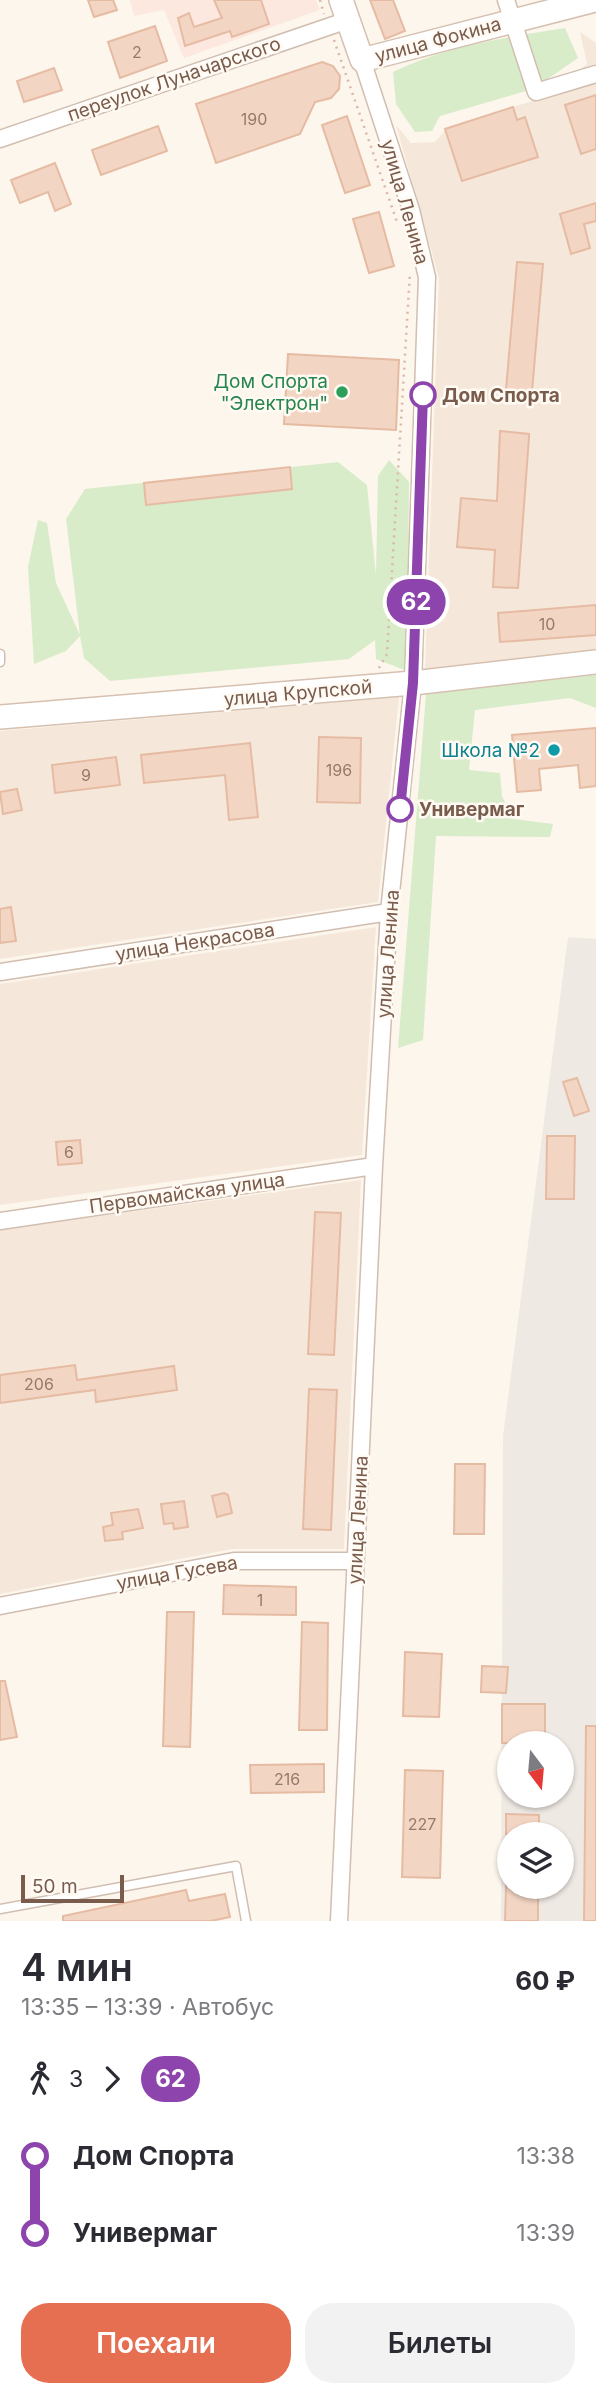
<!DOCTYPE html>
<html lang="ru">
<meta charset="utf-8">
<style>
body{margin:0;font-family:Inter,sans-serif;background:#f2f2f3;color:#2b2b33;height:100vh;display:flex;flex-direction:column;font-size:26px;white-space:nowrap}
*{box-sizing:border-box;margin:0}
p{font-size:23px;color:#7c7c81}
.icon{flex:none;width:38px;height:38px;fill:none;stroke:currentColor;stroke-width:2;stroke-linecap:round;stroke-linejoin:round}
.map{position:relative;height:1921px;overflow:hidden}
.drawer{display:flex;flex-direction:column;background:#fff;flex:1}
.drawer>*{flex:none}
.badge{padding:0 14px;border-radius:23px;font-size:24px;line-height:46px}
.needle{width:46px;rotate:164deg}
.tools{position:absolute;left:497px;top:1731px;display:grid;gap:14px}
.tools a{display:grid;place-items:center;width:77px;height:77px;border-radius:50%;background:#fff;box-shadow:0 2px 5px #0004;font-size:35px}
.scale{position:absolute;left:21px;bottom:18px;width:103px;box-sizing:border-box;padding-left:7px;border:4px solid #7a5c4d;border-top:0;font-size:19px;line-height:24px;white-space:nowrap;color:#7a5c4d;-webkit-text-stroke:5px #fffaf3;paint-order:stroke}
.map>.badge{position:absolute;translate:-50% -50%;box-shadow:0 0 0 4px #fff}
.legs{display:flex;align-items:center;gap:10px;height:77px;padding:0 21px;font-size:23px}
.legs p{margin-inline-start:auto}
.head{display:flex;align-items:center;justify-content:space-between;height:119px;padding:0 21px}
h1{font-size:38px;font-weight:600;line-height:52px}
.cta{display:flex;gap:14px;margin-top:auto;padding:14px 21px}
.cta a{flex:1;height:80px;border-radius:28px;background:#e76f51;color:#fff;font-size:28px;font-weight:600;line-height:80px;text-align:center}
.cta a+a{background:#f2f2f3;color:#2b2b33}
ul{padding:0 21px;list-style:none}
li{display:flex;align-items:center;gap:24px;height:77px;font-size:26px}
li i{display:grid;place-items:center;width:10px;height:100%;margin:0 9px;background:currentColor}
li i::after{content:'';width:18px;height:18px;margin:-9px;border:5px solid;border-radius:50%;background:#fff}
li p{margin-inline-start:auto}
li:first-child i{background:linear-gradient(#0000 50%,currentColor 0)}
li:last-child i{background:linear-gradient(currentColor 50%,#0000 0)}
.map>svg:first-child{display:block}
</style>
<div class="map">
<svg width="596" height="1921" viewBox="0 0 596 1921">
<rect width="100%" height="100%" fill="#fdf6ec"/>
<path fill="#f5e8da" d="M 580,32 L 596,43 L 596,650 L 425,669 L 439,278 L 396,125 L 411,143 L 435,142 L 448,127 L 539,99 L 587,64 Z
M 399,697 L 378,902 L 0,959 L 0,731 Z
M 376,927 L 362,1155 L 0,1205 L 0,984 Z
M 361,1180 L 344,1549 L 232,1549 L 0,1594 L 0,1230 Z"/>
<path fill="#fde8e0" d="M 130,0 L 316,0 L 320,10 L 184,58 L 164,10 L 134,16 Z"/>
<path fill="#efe9e4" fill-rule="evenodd" d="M 568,937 L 596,939 L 596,1921 L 501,1921 L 503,1436 ZM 509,1743 L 562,1743 L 562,1796 L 509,1796 ZM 509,1834 L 562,1834 L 562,1886 L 509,1886 Z"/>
<path fill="#d8ecc9" d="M 565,28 L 578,58 L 533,89 L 440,116 L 432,131 L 415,132 L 396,104 L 393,72 C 446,46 507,37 565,28 Z
M 389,460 L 409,482 L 407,671 L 376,659 L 375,640 L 349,659 L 110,681 L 84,658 L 80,636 L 66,651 L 34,664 L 28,567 L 38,520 L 47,523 L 56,583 L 80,635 L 66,519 L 85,489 L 338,462 L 367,485 L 376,576 L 378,476 Z
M 596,675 L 596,708 L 570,698 L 475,710 L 469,770 L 500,773 L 502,796 L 513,819 L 553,824 L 550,837 L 436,836 L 423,1040 L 398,1048 L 426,694 Z"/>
<path fill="#f3d5c3" stroke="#e6bba3" stroke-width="2" d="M 88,0 L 113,0 L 117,10 L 94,17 Z
M 214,0 L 261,0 L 269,24 L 232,37 L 230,31 L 185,46 L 178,18 L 189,13 L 194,27 L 222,18 Z
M 370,0 L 393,0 L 405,31 L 385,39 Z
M 155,26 L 167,61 L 120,78 L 108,42 Z
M 322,62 L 333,66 L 340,76 L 339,89 L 331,98 L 315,102 L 300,134 L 216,163 L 196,104 Z
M 54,68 L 62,90 L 24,102 L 17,81 Z
M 596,95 L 596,149 L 581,154 L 565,105 Z
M 513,107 L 517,120 L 525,117 L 538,157 L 462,181 L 445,129 Z
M 347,116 L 370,185 L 345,193 L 322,125 Z
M 158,126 L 167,151 L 101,175 L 92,150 Z
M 55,163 L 71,204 L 55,211 L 48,192 L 20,203 L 11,180 Z
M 596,203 L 596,221 L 584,224 L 590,248 L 571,254 L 560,214 Z
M 379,212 L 394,266 L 369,273 L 353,219 Z
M 517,262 L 543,264 L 531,403 L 505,401 Z
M 288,354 L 399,360 L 396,430 L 284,424 Z
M 500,431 L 529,434 L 529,437 L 518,588 L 493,587 L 495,550 L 457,547 L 461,498 L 497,501 Z
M 290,467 L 292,489 L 146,505 L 144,483 Z
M 596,605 L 596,635 L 500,642 L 498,613 Z
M 596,728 L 596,786 L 580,788 L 578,765 L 539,769 L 541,790 L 517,792 L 512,735 Z
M 319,737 L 361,738 L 360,803 L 317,802 Z
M 250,743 L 258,817 L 229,820 L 225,775 L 144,783 L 141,755 Z
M 116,757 L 120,785 L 55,793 L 52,765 Z
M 17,789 L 22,810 L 3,814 L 0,792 Z
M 11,907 L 16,941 L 0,943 L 0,909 Z
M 577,1078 L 589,1111 L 574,1116 L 563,1082 Z
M 547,1136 L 575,1136 L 574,1199 L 546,1199 Z
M 80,1140 L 82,1163 L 58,1165 L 56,1142 Z
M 315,1212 L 341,1213 L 334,1355 L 308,1354 Z
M 75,1365 L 77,1380 L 174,1366 L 177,1390 L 96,1402 L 95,1390 L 0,1403 L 0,1375 Z
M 309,1389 L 337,1390 L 331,1530 L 303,1529 Z
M 455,1464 L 485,1464 L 484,1534 L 454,1534 Z
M 224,1493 L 228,1495 L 232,1513 L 217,1517 L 212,1496 Z
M 184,1501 L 188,1527 L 174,1529 L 173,1523 L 164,1524 L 161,1504 Z
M 138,1509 L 143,1528 L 122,1532 L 123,1539 L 105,1541 L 103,1527 L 113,1525 L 111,1513 Z
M 224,1585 L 296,1587 L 296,1615 L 223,1614 Z
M 167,1612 L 194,1612 L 190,1747 L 163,1746 Z
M 302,1622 L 328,1623 L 327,1730 L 299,1730 Z
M 405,1652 L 442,1654 L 439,1717 L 403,1716 Z
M 482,1666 L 508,1667 L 506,1693 L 481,1692 Z
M 0,1681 L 5,1681 L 17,1737 L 0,1740 Z
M 502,1704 L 545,1704 L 545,1743 L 502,1743 Z
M 586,1726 L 596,1726 L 596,1921 L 584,1921 Z
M 324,1764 L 324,1792 L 251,1793 L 250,1765 Z
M 405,1770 L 443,1771 L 440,1878 L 402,1877 Z
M 506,1814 L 539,1815 L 539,1834 L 506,1834 Z
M 506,1886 L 538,1886 L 538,1921 L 505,1921 Z
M 186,1890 L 189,1901 L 225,1894 L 230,1917 L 211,1921 L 63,1921 L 63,1916 Z"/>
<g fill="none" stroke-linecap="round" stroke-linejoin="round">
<defs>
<path id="lane" d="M 0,654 L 0,662
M 0,1909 L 236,1866 L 246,1921"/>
<path id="street" d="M 506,0 L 536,92 L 596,74
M 0,139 L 348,20
M 0,972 L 389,912
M 0,1221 L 374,1166
M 0,1606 L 234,1561 L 356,1561
M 339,1921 L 374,1166 L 389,912 L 413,683 L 427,277 L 411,210 L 362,60"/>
<path id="secondary" d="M 341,0 L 362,60 L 595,0
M 0,717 L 413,683 L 596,662"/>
</defs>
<use href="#lane" stroke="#d1beb0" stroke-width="11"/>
<use href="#street" stroke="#d1beb0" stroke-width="19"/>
<use href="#secondary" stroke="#d6c0b0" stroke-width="26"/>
<path stroke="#d9b8a5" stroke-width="2.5" stroke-dasharray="2 5" stroke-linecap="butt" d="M 320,0 L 324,14
M 334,40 L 397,222
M 379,668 L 387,654 L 410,272"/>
<use href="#lane" stroke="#fff" stroke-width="8"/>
<use href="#street" stroke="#fff" stroke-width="16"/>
<use href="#secondary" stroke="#fff" stroke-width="23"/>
</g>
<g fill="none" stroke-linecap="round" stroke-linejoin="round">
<defs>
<path id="line-1" d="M 400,809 L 413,683 L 423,395"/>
</defs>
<use href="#line-1" stroke="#fff" stroke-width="16"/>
<use href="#line-1" stroke="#8e44ad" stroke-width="10"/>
</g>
<circle fill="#2e9e5b" stroke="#fffaf3" stroke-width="2.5" cx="342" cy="392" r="7"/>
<g fill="#fff" stroke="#8e44ad" stroke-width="3.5">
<circle cx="423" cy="395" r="12"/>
<circle cx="400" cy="809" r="12"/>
</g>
<circle fill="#0f9aa8" stroke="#fffaf3" stroke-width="2.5" cx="554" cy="750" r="7"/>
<g text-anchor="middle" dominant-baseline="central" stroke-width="5" stroke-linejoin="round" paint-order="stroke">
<g font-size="16" fill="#987a6a">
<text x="137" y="52">2</text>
<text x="254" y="119">190</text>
<text x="547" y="624">10</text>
<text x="339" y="770">196</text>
<text x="86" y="775">9</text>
<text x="69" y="1152">6</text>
<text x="39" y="1384">206</text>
<text x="260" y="1600">1</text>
<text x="287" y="1779">216</text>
<text x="422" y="1824">227</text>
</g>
<g font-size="19" fill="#7a5c4d" stroke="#fffaf3">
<text transform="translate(438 40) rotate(-15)">улица Фокина</text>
<text transform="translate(174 79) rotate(-19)">переулок Луначарского</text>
<text transform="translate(405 202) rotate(74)">улица Ленина</text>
<text transform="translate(298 693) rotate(-5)">улица Крупской</text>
<text transform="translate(195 942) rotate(-9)">улица Некрасова</text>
<text transform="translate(388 954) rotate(-86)">улица Ленина</text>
<text transform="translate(187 1193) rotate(-8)">Первомайская улица</text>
<text transform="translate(358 1520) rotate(-87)">улица Ленина</text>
<text transform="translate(177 1573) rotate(-10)">улица Гусева</text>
</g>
<g font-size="19" fill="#27864d" stroke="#fffaf3" text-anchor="end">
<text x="328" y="381">Дом Спорта<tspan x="328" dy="22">"Электрон"</tspan></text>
</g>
<g font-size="19" font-weight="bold" fill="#7a5c4d" stroke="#fffaf3" text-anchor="start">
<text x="442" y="395">Дом Спорта</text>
<text x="419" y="809">Универмаг</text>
</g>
<g font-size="19" fill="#0d838f" stroke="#fffaf3" text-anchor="end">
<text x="540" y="750">Школа №2</text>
</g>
</g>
</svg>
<div class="tools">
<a><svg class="needle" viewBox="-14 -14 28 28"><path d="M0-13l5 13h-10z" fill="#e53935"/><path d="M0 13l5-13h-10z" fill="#7c7c81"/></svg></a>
<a><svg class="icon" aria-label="layers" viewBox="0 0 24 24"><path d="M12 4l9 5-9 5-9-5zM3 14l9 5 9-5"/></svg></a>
</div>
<div class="scale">50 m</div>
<b class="badge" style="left:416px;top:602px;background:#8e44ad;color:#fff">62</b>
</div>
<section class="drawer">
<div class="head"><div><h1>4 мин</h1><p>13:35 – 13:39 · Автобус</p></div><b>60 ₽</b></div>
<div class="legs"><svg class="icon" aria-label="walk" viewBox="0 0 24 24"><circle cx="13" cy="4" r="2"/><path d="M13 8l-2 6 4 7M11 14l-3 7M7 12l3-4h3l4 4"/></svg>3<svg class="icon" aria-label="forward" viewBox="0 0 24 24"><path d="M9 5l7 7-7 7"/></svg><b class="badge" style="background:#8e44ad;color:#fff">62</b></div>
<ul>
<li><i style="color:#8e44ad"></i><b>Дом Спорта</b><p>13:38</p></li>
<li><i style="color:#8e44ad"></i><b>Универмаг</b><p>13:39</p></li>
</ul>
<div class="cta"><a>Поехали</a><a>Билеты</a></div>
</section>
